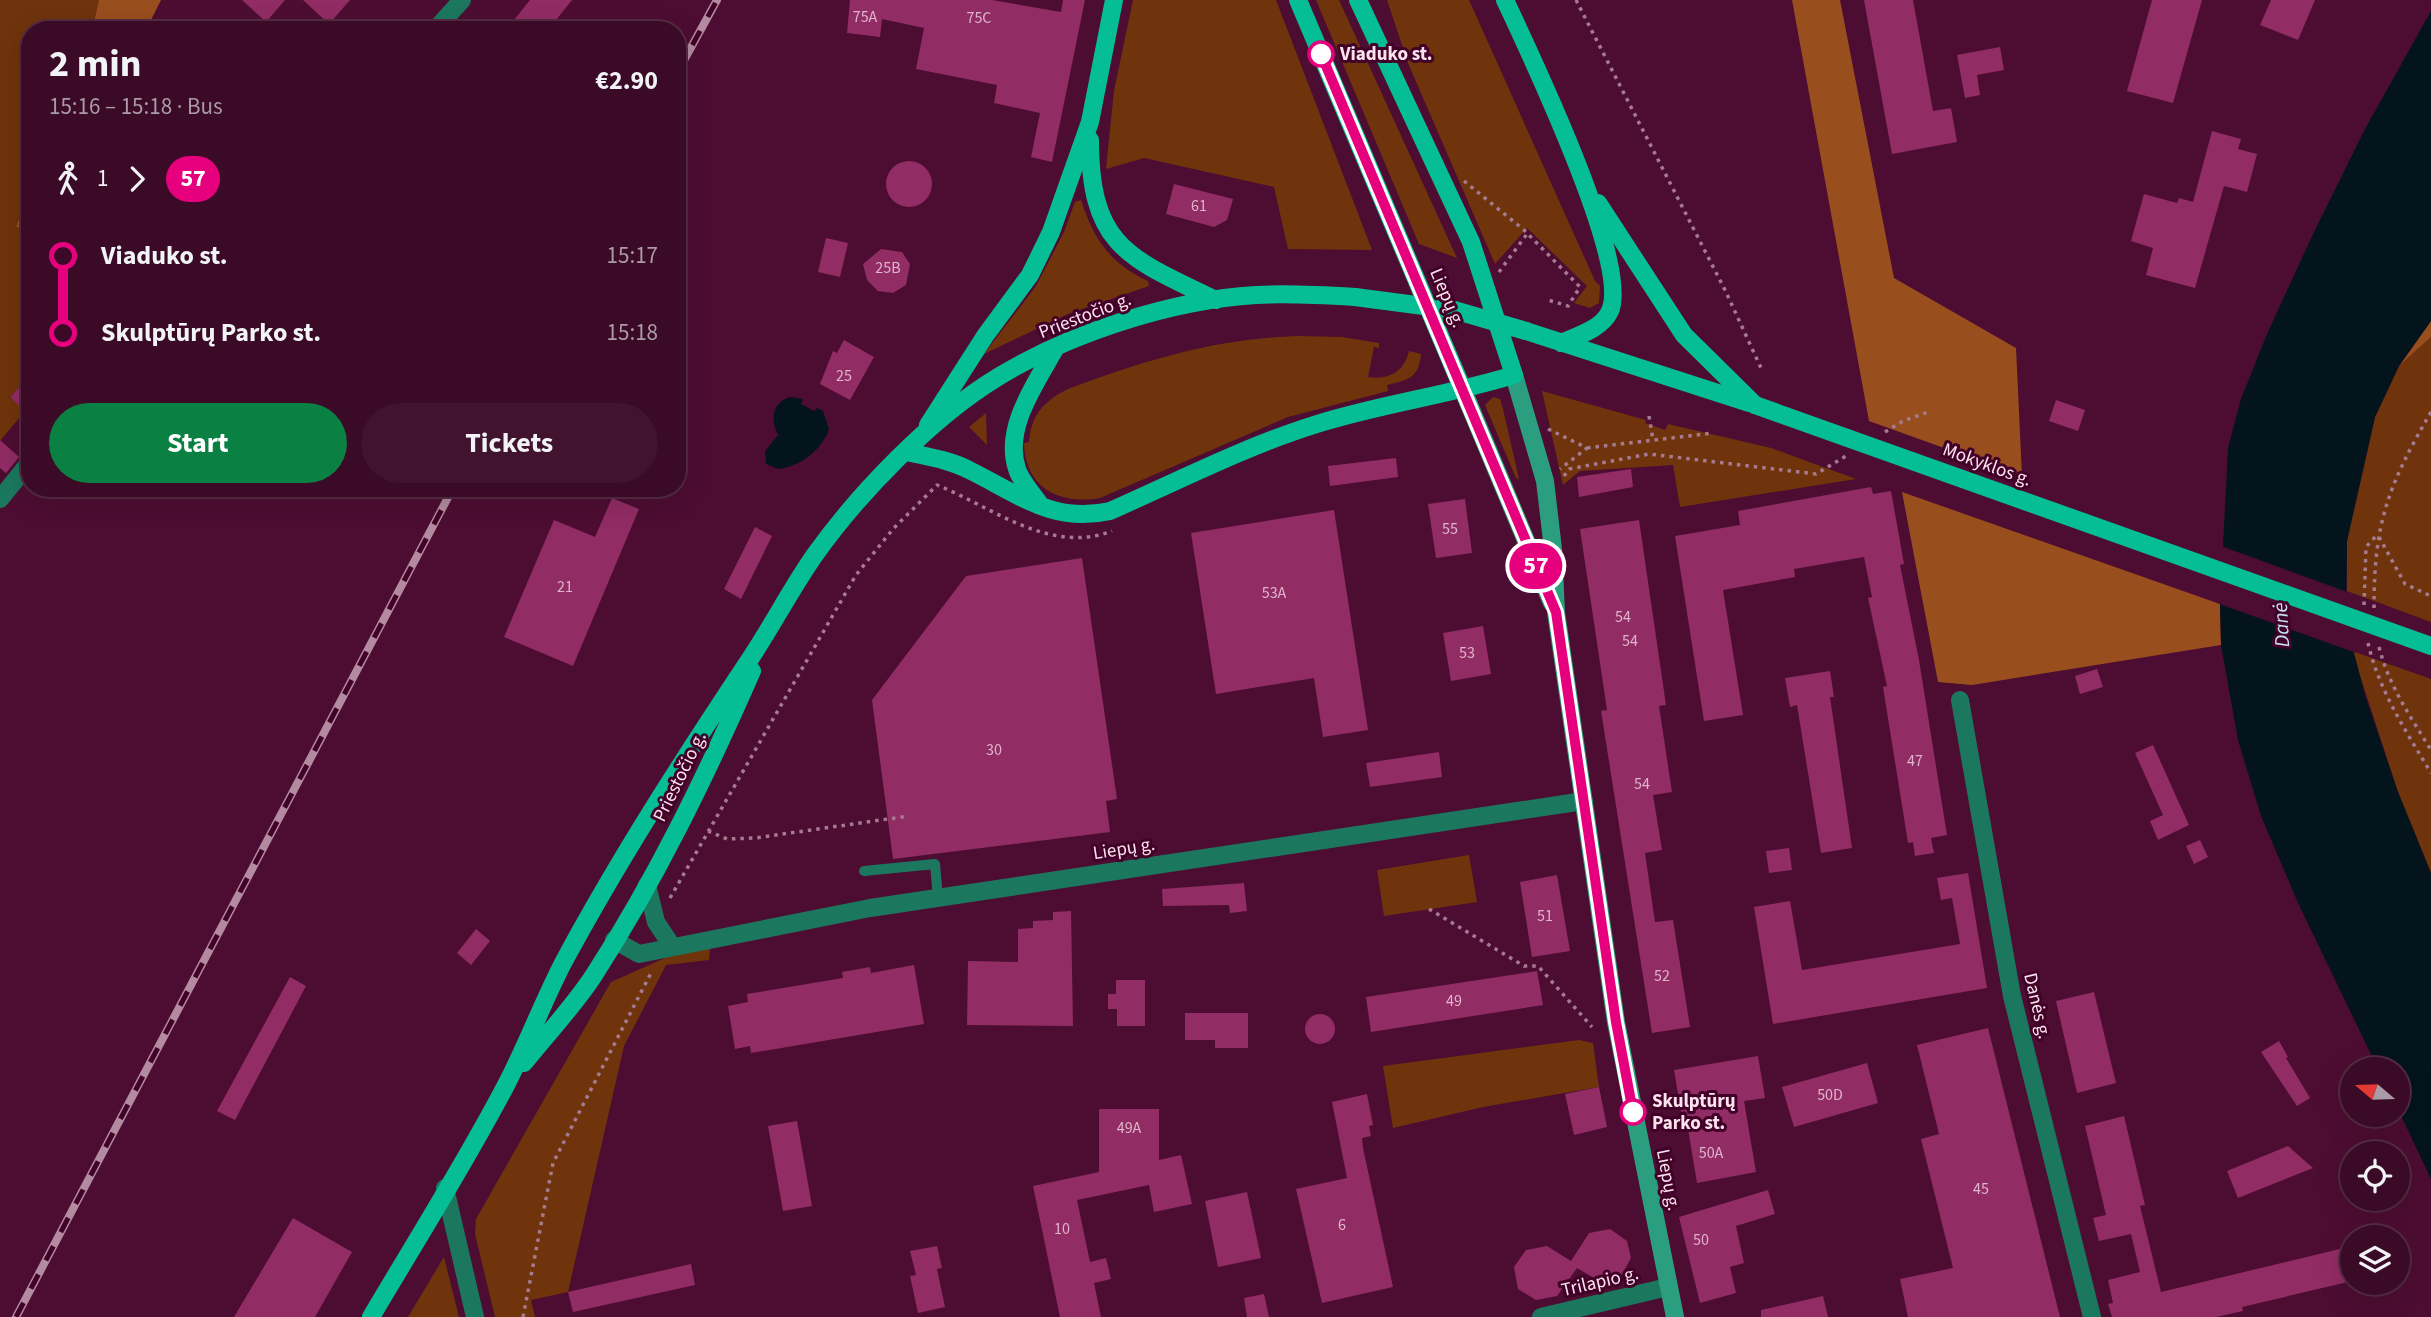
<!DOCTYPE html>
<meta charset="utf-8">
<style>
body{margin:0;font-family:"Source Sans 3",sans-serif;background:#41132e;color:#f1f3f6;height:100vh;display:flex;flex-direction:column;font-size:26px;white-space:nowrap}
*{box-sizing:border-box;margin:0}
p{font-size:23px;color:#ab9aa7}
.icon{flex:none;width:38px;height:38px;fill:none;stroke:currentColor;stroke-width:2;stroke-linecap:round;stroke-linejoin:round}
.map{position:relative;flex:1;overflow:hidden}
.sheet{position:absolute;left:21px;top:21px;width:665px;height:476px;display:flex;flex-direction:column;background:#3a0a26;border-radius:28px;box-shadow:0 7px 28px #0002,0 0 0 2px #542b43}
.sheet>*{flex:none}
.badge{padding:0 14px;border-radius:23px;font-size:24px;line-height:46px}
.needle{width:46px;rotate:289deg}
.buttons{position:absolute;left:2340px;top:1057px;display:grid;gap:14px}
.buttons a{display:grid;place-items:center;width:70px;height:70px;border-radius:50%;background:#3a0a26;box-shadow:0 7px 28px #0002,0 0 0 2px #542b43;font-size:35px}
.map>.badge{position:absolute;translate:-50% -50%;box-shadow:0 0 0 4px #fff}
.legs{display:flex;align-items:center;gap:10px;height:77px;padding:0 28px;font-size:23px}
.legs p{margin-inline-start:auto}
.head{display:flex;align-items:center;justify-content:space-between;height:119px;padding:0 28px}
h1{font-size:38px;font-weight:700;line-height:52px}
.button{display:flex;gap:14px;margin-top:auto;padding:14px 28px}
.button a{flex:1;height:80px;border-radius:42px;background:#0b8043;color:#fff;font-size:28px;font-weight:700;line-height:80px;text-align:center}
.button a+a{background:#41132e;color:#f1f3f6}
ul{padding:0 28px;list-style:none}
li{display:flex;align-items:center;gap:24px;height:77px;font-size:26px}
li i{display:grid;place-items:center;width:10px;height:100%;margin:0 9px;background:currentColor}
li i::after{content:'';width:18px;height:18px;margin:-9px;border:5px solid;border-radius:50%;background:#3a0a26}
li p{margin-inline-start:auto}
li:first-child i{background:linear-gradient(#0000 50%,currentColor 0)}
li:last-child i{background:linear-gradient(currentColor 50%,#0000 0)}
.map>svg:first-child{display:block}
</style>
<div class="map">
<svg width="2431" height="1317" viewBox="0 0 2431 1317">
<rect width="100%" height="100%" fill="#4d0d32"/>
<path fill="#6f340b" d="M 0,0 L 99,0 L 92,30 L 30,30 L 30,190 L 16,225 L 30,237 L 30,376 L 10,397 L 25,411 L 0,441 Z
M 1133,0 L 1276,0 L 1372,250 L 1288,249 L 1274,187 L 1144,158 L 1106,169 L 1114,91 Z
M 1316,0 L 1339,0 L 1457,258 L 1419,244 Z
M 1387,0 L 1469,0 L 1595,281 L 1600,286 L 1599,303 L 1590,308 L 1574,303 L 1587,286 L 1527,228 L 1495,264 L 1408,63 Z
M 1081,200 C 1093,238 1110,264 1148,281 L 1149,286 L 1068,314 L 984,354 L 1036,286 L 1064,232 L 1075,202 Z
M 1297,336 L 1342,337 L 1379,343 L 1379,348 L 1374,347 L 1368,377 C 1389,380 1404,372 1409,351 L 1421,354 C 1419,378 1408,380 1387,385 L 1388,391 L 1288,417 L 1100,498 C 1059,505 1025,488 1024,443 L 1029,442 C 1031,415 1044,401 1068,389 C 1146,360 1213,339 1297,336 Z
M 2431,337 L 2431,622 L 2347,591 L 2347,541 L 2375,417 L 2399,366 Z
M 1542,391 L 1646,420 L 1645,423 L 1665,430 L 1668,424 L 1771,448 L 1856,479 L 1680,507 L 1673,465 L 1580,471 L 1563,485 Z
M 1493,397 L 1500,399 L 1503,409 L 1519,479 L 1516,478 L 1485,405 Z
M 986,413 L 987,445 L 969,427 Z
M 2352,651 L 2431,679 L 2431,873 L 2398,792 Z
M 1469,855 L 1477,902 L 1384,916 L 1377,870 Z
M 710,947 L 709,960 L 666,965 L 624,1046 L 568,1292 L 531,1300 L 535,1317 L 495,1317 L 475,1234 L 476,1219 L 611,982 L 674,954 Z
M 1579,1040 L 1593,1043 L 1599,1087 L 1483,1107 L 1393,1128 L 1383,1066 Z
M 444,1257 L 459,1317 L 408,1317 Z"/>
<path fill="#994e1d" d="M 99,0 L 161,0 L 146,30 L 92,30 Z
M 1792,0 L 1840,0 L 1894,278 L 2016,348 L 2022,476 L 1869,421 Z
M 30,190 L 30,237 L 16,226 Z
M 2431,321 L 2431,337 L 2399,366 Z
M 1902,492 L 2220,604 L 2221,645 L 1972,685 L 1938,682 Z"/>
<path fill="#03141c" d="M 2431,11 L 2431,321 L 2399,366 L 2375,417 L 2347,541 L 2346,622 L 2365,695 L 2398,792 L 2431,873 L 2431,1179 L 2398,1109 L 2398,1069 L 2378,1069 L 2298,903 L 2261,816 L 2238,740 L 2221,645 L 2220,604 L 2228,448 L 2241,399 L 2267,334 L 2313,234 L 2365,129 Z
M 790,397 L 803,399 L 801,404 L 814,411 L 817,408 L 823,411 L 829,429 C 822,450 800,467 778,469 L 766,464 L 765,451 L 778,435 C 770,419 772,403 790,397 Z"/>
<path fill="#4d0d32" d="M 2221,546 L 2350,593 L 2350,622 L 2356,653 L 2217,603 Z"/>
<path fill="#912c64" d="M 242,0 L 285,0 L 266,22 Z
M 303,0 L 350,0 L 329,24 Z
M 530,0 L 572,0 L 548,30 L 506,30 Z
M 850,0 L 992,0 L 1061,12 L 1063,0 L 1085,0 L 1052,162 L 1031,157 L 1040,113 L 994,103 L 997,85 L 916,69 L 924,28 L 882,19 L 880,37 L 847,33 Z
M 1864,0 L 1913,0 L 1933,111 L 1951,108 L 1957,142 L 1892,154 Z
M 2152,0 L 2202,0 L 2173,103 L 2127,91 Z
M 2271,0 L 2315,0 L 2298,40 L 2260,25 Z
M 2000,47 L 2004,70 L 1977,75 L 1980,95 L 1965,98 L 1957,55 Z
M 2212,131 L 2241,139 L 2238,149 L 2257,154 L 2247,192 L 2224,186 L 2195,288 L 2146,275 L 2153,248 L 2131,241 L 2144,194 L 2177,203 L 2179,198 L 2193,202 Z
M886 184a23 23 0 1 1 46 0a23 23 0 1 1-46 0Z
M 1174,184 L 1233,199 L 1227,220 L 1214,227 L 1166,214 Z
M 826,238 L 848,243 L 840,277 L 818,272 Z
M 881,249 L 902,252 L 910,264 L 906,285 L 893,293 L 878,291 L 867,280 L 863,264 Z
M 844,340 L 874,357 L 850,400 L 820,384 L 833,351 L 837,353 Z
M 30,376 L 30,416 L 10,397 Z
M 2056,400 L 2085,410 L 2078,431 L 2049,421 Z
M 0,440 L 19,457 L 6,473 L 0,468 Z
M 1396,458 L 1398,477 L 1330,486 L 1328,466 Z
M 1631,469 L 1633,487 L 1579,497 L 1577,477 Z
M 1871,487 L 1873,494 L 1891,491 L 1904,564 L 1900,565 L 1919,660 L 1947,835 L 1931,838 L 1934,853 L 1915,856 L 1913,842 L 1908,843 L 1883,687 L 1887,686 L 1868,598 L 1872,597 L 1864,557 L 1794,569 L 1795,577 L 1723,590 L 1743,715 L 1704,721 L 1675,536 L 1740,525 L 1738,511 Z
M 612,498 L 639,509 L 573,666 L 504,637 L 554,520 L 595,537 Z
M 1465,499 L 1472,553 L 1436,558 L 1428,504 Z
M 1334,510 L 1368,730 L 1323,737 L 1314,678 L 1216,694 L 1191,533 Z
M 1639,520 L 1666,705 L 1659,706 L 1672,792 L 1653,795 L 1662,850 L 1645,853 L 1655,922 L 1673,920 L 1690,1027 L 1652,1033 L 1601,711 L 1607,710 L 1580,529 Z
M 755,527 L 772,536 L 741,599 L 724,589 Z
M 1082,558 L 1117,799 L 1106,801 L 1110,832 L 893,859 L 872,700 L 966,576 Z
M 1483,626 L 1491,674 L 1451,681 L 1443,633 Z
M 2097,669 L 2103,687 L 2080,694 L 2075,676 Z
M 1830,671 L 1834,697 L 1830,697 L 1852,848 L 1821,853 L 1797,705 L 1790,707 L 1785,678 Z
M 2153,745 L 2189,825 L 2158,840 L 2150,821 L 2163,815 L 2135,753 Z
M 1439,752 L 1442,777 L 1370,787 L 1366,763 Z
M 2200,840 L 2208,857 L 2194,864 L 2186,846 Z
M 1789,848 L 1792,870 L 1769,873 L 1766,851 Z
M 1968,873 L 1987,988 L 1773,1024 L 1754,907 L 1790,901 L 1802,970 L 1960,944 L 1952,898 L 1941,900 L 1937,878 Z
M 1557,875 L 1570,951 L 1532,957 L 1520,882 Z
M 1244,883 L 1247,911 L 1230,913 L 1229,905 L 1163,906 L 1162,889 Z
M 1071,911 L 1073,1026 L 967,1025 L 968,961 L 1018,962 L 1018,929 L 1033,928 L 1033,921 L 1053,920 L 1053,912 Z
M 476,929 L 490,941 L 471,965 L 457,953 Z
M 914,965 L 924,1024 L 751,1053 L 750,1046 L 735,1049 L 728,1006 L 748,1002 L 747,994 L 843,978 L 842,972 L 870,967 L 871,973 Z
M 1537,971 L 1543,1005 L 1371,1032 L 1366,997 Z
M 290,977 L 306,986 L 235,1120 L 217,1111 Z
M 1116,980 L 1145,980 L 1145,1026 L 1117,1026 L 1117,1009 L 1108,1009 L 1108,994 L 1116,994 Z
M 2094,992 L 2116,1083 L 2077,1093 L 2056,1001 Z
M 1185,1013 L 1248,1013 L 1248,1048 L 1215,1048 L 1215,1040 L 1185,1040 Z
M1305 1029a15 15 0 1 1 30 0a15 15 0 1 1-30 0Z
M 1988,1028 L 2060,1317 L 1908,1317 L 1900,1279 L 1953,1268 L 1921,1139 L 1939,1134 L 1917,1045 Z
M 2279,1041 L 2288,1057 L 2286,1058 L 2310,1098 L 2297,1106 L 2261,1052 Z
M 1758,1056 L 1765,1098 L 1744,1101 L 1756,1172 L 1697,1183 L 1685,1111 L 1681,1112 L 1674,1070 Z
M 1867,1063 L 1878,1103 L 1794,1127 L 1782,1087 Z
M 1599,1087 L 1607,1127 L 1574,1135 L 1565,1094 Z
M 1367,1094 L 1373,1125 L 1369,1126 L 1371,1136 L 1362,1138 L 1363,1148 L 1393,1287 L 1322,1303 L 1296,1189 L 1347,1178 L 1332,1102 Z
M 1099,1109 L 1159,1109 L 1159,1160 L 1181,1155 L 1192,1204 L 1154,1212 L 1149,1185 L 1077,1200 L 1090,1262 L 1106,1258 L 1111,1279 L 1094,1283 L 1101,1317 L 1060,1317 L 1033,1186 L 1099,1172 Z
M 2124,1116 L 2145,1205 L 2140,1206 L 2161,1292 L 2352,1246 L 2352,1281 L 2242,1307 L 2243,1311 L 2216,1317 L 2112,1317 L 2108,1304 L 2113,1303 L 2108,1280 L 2140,1272 L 2131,1234 L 2099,1241 L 2093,1218 L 2106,1215 L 2085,1126 Z
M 797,1121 L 812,1206 L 783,1211 L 768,1126 Z
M 2288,1146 L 2313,1168 L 2238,1198 L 2227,1171 Z
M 1768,1190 L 1775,1214 L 1736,1226 L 1744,1263 L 1730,1267 L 1736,1293 L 1700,1303 L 1679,1217 Z
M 1247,1192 L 1261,1258 L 1218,1267 L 1205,1201 Z
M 293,1218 L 352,1252 L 315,1317 L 234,1317 Z
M 1610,1229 L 1627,1241 L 1631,1258 L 1621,1276 L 1601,1282 L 1577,1268 L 1557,1296 L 1536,1300 L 1518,1289 L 1514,1267 L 1526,1250 L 1547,1246 L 1571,1261 L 1589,1233 Z
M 937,1246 L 942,1268 L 937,1269 L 945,1307 L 918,1313 L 910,1276 L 916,1275 L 910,1251 Z
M 691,1264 L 695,1285 L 573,1312 L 568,1292 Z
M 1264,1294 L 1269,1317 L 1247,1317 L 1244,1298 Z
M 1823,1296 L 1828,1317 L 1761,1317 L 1761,1310 Z"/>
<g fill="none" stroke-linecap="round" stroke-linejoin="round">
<path stroke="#a67a91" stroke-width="3.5" stroke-dasharray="3.5 5" stroke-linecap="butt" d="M 1576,0 L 1725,290 L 1761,368
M 1464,181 L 1524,230 L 1580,287 L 1568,306 L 1548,300
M 1499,272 L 1527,234
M 1649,416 L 1653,440
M 1548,429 L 1587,448 L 1560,469
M 1885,432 L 1903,421 L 1931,411
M 1587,448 L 1713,433
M 1564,476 L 1569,469 L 1649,454 L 1816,474 L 1846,456
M 2379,537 L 2405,584 L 2431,596
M 2364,605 L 2366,547 L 2376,536
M 2374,608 C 2374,522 2388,486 2431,412
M 2368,643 C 2379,691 2406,731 2431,773
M 2379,647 C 2389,686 2410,716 2431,750
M 708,831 L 727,839 L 755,838 L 909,816
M 670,898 L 856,575 L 893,529 L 937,485 C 992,507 1050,555 1112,531
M 1429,909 L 1524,966 L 1538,966 L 1592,1027
M 523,1317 L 553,1163 L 652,971"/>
<path stroke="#1b785f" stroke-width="10" d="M 864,871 L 935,864 L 938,898"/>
<path stroke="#1b785f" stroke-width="18" d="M 435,30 L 462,0
M 0,499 L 30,462
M 1960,700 L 2012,996 L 2092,1317
M 647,885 L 656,922 L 672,946
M 614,940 L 639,954 L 870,908 L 1584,801
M 445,1188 L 475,1317
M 1541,1317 L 1668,1287"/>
<path stroke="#2a9e7e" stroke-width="18" d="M 1514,375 L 1545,481 L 1553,549 L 1556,612 L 1616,1022 L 1675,1317
M 1463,390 L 1552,603"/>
<path stroke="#06be95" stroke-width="18" d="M 1298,0 L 1463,390
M 1505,0 C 1530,54 1631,263 1610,311 C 1602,329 1577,336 1561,343
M 1090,140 C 1090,247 1129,258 1216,300
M 1598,203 L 1684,335 L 1755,405
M 1526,331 L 1749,403
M 928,425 L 985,336 L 1030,275 L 1051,232 L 1090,122 L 1114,0
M 907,452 C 929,457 950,460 969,470 C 1018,494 1053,524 1110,511 C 1178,481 1246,446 1317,424 C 1381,404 1449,395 1514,375 L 1471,242 L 1358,0
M 1041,506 C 1034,495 1021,482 1017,469 C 1003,427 1037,382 1056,347
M 524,1063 C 547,1034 574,1006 594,975 C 656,879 706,776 752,671
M 371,1317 C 416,1241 464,1165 505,1087 C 526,1047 542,1004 563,963 C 619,859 684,758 750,659 C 772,626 791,589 814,556 C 858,494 932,417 998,377 C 1070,333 1172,300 1256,295 C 1289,293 1322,295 1355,297"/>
<defs>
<path id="rail" d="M 677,73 L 717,0
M 16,1317 L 453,488"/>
</defs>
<use href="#rail" stroke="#b38a9f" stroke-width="8"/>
<use href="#rail" stroke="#420128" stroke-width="5" stroke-dasharray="16" stroke-linecap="butt"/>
<path stroke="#06be95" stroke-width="18" d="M 1355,297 L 1454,310 L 1526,331
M 1755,405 L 2431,646"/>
</g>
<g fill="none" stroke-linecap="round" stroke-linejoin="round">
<defs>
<path id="line-1" d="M 1321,54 L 1556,612 L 1616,1022 L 1633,1112"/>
</defs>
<use href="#line-1" stroke="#fff" stroke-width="16"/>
<use href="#line-1" stroke="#e6007e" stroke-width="10"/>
</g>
<g fill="#fff" stroke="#e6007e" stroke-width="3.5">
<circle cx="1321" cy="54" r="12"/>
<circle cx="1633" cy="1112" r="12"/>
</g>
<g text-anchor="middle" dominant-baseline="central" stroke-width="6" stroke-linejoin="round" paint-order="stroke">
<g font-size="16" fill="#e0b4ca">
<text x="865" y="17">75A</text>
<text x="979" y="18">75C</text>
<text x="1199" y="206">61</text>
<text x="888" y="268">25B</text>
<text x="844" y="376">25</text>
<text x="1450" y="529">55</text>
<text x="565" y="587">21</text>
<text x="1274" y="593">53A</text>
<text x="1623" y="617">54</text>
<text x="1630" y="641">54</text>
<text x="1467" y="653">53</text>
<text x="994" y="750">30</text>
<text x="1915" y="761">47</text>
<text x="1642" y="784">54</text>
<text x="1545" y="916">51</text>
<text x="1662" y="976">52</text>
<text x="1454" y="1001">49</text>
<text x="1830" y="1095">50D</text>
<text x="1129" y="1128">49A</text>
<text x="1711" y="1153">50A</text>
<text x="1981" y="1189">45</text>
<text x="1342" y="1225">6</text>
<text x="1062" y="1229">10</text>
<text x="1701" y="1240">50</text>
</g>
<g font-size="19" font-weight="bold" fill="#fbe2ec" stroke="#420128" text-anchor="start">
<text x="1340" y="54">Viaduko st.</text>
<text x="1652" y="1101">Skulptūrų<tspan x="1652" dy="22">Parko st.</tspan></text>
</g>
<g font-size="19" fill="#fbe2ec" stroke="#420128">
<text transform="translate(1447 298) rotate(67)">Liepų g.</text>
<text transform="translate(1085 316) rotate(-21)">Priestočio g.</text>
<text transform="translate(1987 465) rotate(20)">Mokyklos g.</text>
<text transform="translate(680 777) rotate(-64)">Priestočio g.</text>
<text transform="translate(1124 849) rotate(-9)">Liepų g.</text>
<text transform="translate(2037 1006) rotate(77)">Danės g.</text>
<text transform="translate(1668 1180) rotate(79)">Liepų g.</text>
<text transform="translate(1600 1282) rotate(-13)">Trilapio g.</text>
</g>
<g font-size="21" font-style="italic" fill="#c6e2f0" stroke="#420128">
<text transform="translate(2281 625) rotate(-93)">Danė</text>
</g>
</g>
</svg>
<div class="buttons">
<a><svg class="needle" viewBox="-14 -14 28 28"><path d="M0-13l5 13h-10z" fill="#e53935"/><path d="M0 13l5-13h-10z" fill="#ab9aa7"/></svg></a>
<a><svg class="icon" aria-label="locate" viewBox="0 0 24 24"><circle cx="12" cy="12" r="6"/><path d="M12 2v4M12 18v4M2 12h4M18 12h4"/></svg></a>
<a><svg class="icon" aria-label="layers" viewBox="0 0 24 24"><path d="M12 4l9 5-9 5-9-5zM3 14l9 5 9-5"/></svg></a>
</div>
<b class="badge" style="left:1536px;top:566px;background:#e6007e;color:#fff">57</b>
<section class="sheet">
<div class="head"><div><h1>2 min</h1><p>15:16 – 15:18 · Bus</p></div><b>€2.90</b></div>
<div class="legs"><svg class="icon" aria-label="walk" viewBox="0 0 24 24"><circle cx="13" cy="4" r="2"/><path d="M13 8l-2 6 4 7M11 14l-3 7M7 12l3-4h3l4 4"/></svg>1<svg class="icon" aria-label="forward" viewBox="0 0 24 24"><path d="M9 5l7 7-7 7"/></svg><b class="badge" style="background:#e6007e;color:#fff">57</b></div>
<ul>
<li><i style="color:#e6007e"></i><b>Viaduko st.</b><p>15:17</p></li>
<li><i style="color:#e6007e"></i><b>Skulptūrų Parko st.</b><p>15:18</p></li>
</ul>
<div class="button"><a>Start</a><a>Tickets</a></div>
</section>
</div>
